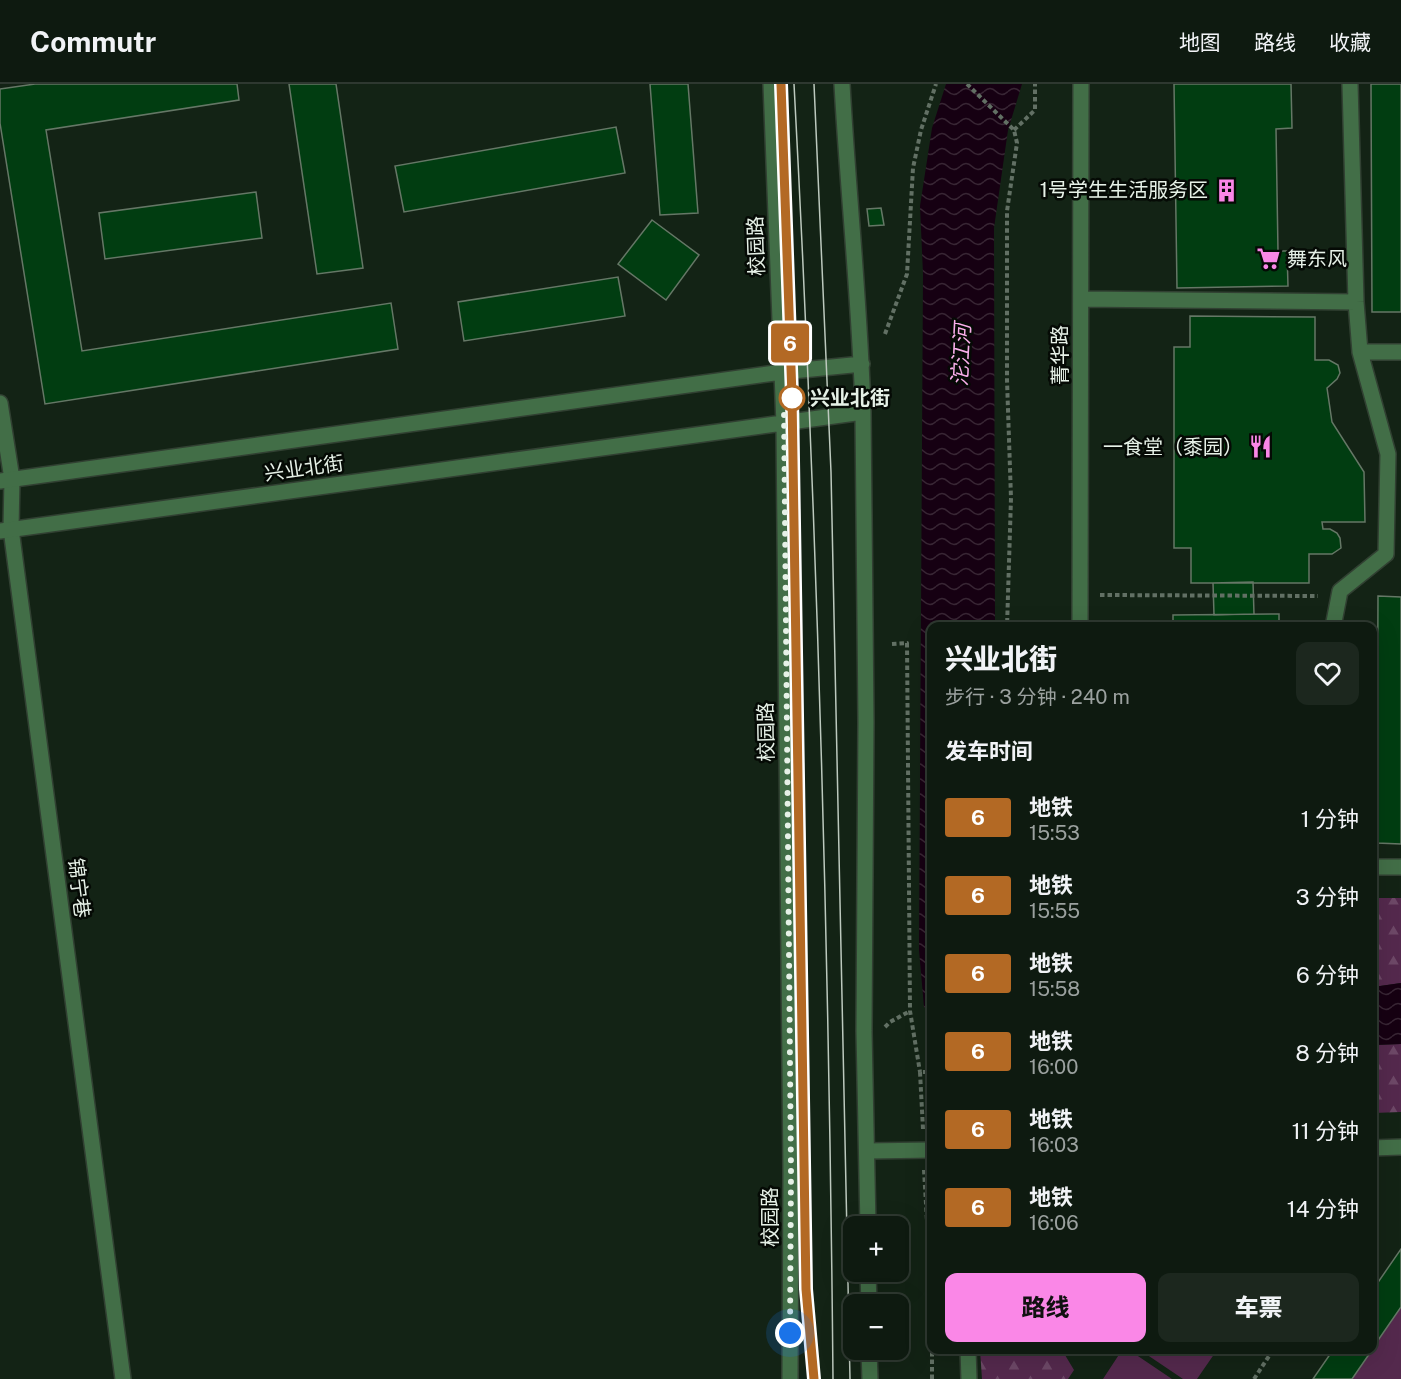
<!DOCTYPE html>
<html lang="zh">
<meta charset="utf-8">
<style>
body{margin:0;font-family:"Public Sans","Noto Sans SC",sans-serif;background:#1c271e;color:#f1f3f6;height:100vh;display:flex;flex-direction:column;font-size:22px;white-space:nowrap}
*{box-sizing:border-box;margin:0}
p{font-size:20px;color:#9ba19f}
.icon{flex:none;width:33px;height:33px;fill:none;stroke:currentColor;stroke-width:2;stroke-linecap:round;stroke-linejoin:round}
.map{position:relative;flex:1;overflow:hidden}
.drawer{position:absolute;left:927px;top:538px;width:450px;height:732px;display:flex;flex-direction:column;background:#0e1a10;border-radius:12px;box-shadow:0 6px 24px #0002,0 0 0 2px #2e3830}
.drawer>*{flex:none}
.badge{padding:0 12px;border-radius:4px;font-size:21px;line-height:39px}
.tools{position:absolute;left:843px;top:1132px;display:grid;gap:12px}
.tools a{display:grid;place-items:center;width:66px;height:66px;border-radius:12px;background:#0e1a10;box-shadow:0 6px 24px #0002,0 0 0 2px #2e3830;font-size:30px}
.you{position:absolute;width:30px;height:30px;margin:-15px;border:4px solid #fff;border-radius:50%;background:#1a73e8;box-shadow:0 0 0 9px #1a73e833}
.map>.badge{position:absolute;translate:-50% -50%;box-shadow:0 0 0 3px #fff}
h2{padding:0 18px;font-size:22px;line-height:54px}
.round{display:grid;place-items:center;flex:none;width:63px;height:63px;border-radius:12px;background:#1c271e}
.head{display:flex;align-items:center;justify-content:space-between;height:102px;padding:0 18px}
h1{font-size:28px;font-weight:800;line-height:45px}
.primary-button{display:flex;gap:12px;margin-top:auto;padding:12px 18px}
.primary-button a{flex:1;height:69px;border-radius:12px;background:#fa87e7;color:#111;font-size:24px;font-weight:800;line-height:69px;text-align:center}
.primary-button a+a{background:#1c271e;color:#f1f3f6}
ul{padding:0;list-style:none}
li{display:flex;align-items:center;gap:18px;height:78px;padding:0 18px}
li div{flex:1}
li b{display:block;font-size:22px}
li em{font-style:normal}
li .badge{min-width:66px;font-weight:700;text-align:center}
header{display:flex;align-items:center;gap:36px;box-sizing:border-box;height:84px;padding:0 30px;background:#0e1a10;border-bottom:2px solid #2e3830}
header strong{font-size:28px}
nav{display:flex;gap:33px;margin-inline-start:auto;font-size:21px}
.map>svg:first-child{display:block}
</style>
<header>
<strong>Commutr</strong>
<nav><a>地图</a><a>路线</a><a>收藏</a></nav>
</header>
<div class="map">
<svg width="1401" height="1295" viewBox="0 0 1401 1295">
<defs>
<pattern id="forest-firs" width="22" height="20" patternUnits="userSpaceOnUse" patternTransform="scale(1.5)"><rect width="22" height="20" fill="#54294d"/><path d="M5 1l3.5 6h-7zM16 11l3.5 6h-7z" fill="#6d4867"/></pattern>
<pattern id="water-waves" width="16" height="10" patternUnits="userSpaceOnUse" patternTransform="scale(1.5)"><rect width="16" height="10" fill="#160012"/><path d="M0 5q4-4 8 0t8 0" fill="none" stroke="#382634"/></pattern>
</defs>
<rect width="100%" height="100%" fill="#132315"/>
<path fill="#54294d" d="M 1401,1165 L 1401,1295 L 1313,1295 L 1333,1266 L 1372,1266 L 1373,1207 Z
M 1122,1266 L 1129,1266 L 1172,1295 L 1103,1295 Z
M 1140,1266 L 1217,1266 L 1197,1295 L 1183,1295 Z"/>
<path fill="url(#forest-firs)" d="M 1373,814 L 1401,814 L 1401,899 L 1373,903 Z
M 1401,960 L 1401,1028 L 1373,1029 L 1373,961 Z
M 980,1266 L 1062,1266 L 1074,1286 L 1068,1295 L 982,1295 Z"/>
<path fill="url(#water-waves)" d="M 946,0 L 1022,0 L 1008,46 L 994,144 L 995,543 L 932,543 L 931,929 L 924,923 L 919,866 L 923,190 L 920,122 L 932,44 Z
M 1401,899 L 1401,960 L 1373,961 L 1373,903 Z"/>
<path fill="#013d11" stroke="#657766" stroke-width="1.5" d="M 35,0 L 237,0 L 239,16 L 46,46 L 82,267 L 391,219 L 398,265 L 45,320 L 0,39 L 0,5 Z
M 289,0 L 336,0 L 363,184 L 317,190 Z
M 650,0 L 688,0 L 698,129 L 660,131 Z
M 1174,0 L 1291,0 L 1292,44 L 1276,45 L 1278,167 L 1287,167 L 1288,202 L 1177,204 Z
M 1371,0 L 1401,0 L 1401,228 L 1372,228 Z
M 616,43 L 625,89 L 404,128 L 395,82 Z
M 256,108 L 262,154 L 105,175 L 99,129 Z
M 881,124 L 884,141 L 869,142 L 867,125 Z
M 652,136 L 699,171 L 666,216 L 618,180 Z
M 618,193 L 625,232 L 464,257 L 458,218 Z
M 1190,232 L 1315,233 L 1315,276 L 1329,276 L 1338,281 L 1340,289 L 1337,295 L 1327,304 L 1332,338 L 1364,388 L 1365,438 L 1322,438 L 1323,445 L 1330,445 L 1337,449 L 1340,454 L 1341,464 L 1332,470 L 1309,470 L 1309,499 L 1191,499 L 1191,464 L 1174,464 L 1174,263 L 1190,263 Z
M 1253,498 L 1254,530 L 1214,531 L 1213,499 Z
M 1378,512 L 1401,513 L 1401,760 L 1377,759 Z
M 1279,530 L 1279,543 L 1173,543 L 1173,531 Z
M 1401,1165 L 1401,1223 L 1372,1265 L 1372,1207 Z
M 1333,1266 L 1372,1266 L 1352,1295 L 1313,1295 Z"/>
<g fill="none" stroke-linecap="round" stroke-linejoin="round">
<defs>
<path id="minor" d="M 1081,215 L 1356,218
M 1360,268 L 1401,268
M 0,319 L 12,395 L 11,445 L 123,1295
M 1080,543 L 1081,0
M 1333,543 L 1340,507 L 1386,470 L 1388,370 L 1360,268 L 1356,218 L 1350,0
M 1372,783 L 1401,783
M 1372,1064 L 1401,1063
M 867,1067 L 932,1066
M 968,1266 L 969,1295"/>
<path id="tertiary" d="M 771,0 L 784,341 L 791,1088 L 790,1295
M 842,0 C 848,109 860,219 863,328 L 866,638 L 864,947 L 868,1143
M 0,397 L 782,288 L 862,280
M 0,447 L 863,328
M 868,1188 L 869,1221
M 869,1266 L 870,1295"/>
</defs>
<use href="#minor" stroke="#314032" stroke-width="18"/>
<use href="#tertiary" stroke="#314032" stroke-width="18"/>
<path stroke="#627064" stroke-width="4" stroke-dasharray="4.5 3" stroke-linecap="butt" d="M 967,0 L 1014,46 L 1017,59 L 1007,127 L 1007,296 L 1011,414 L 1007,543
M 1014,46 L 1035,26 L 1035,0
M 885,250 L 907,190 L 913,84 L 921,46 L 936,0
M 1100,511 L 1318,512
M 892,560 L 907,559 L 910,927 L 920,988
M 885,943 L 890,938 L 910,927
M 923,1045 L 920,988 L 932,988
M 924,1086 L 932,1222
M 932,1295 L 932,1266
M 1254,1295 L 1273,1266"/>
<use href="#minor" stroke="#426e47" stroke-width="15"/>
<use href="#tertiary" stroke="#426e47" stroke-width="15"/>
<path stroke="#bdc9be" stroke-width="1.5" d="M 794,0 C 817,431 829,863 833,1295
M 814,0 L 831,388 L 850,1295"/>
</g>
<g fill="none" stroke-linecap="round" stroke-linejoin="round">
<defs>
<path id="line" d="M 781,0 L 792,312 L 806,1205 L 814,1295"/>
</defs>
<use href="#line" stroke="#fff" stroke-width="14"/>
<use href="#line" stroke="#b36924" stroke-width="9"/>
<path stroke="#e6f1e7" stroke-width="6" stroke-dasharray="0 10.8" d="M 790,1249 L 791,1088 L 784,323 L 792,314"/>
</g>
<defs>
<symbol id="building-bare" viewBox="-9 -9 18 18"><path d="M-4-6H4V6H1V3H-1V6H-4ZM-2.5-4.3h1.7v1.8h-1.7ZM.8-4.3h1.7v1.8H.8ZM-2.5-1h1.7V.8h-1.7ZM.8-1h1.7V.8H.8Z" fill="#fa87e7" stroke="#050a05" stroke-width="2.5" paint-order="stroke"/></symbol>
<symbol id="supermarket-bare" viewBox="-9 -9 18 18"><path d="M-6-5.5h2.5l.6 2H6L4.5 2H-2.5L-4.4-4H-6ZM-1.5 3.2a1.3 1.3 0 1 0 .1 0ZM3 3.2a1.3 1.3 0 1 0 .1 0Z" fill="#fa87e7" stroke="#050a05" stroke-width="2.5" paint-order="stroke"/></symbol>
<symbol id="restaurant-bare" viewBox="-9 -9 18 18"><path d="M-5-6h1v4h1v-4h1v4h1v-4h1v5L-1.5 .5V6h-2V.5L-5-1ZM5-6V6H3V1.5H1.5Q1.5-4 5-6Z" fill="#fa87e7" stroke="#050a05" stroke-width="2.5" paint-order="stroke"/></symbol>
</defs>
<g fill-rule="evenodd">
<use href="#building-bare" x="1210" y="90" width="33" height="33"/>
<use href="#supermarket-bare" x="1252" y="158" width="33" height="33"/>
<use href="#restaurant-bare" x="1244" y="346" width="33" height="33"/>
</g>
<circle fill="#fff" stroke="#b36924" stroke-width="3" cx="792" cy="314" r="12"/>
<g text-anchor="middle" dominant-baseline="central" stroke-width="5" stroke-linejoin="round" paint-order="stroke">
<g font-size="20" fill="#e6f1e7" stroke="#050a05" text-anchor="end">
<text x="1208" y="106">1号学生生活服务区</text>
<text x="1287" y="175" text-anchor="start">舞东风</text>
<text x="1243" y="363">一食堂（黍园）</text>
</g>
<g font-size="20" fill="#e6f1e7" stroke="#050a05">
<text transform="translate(756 162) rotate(-92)">校园路</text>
<text transform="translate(1060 271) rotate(-90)">菁华路</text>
<text transform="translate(304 384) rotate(-8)">兴业北街</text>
<text transform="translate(766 648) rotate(-91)">校园路</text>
<text transform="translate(79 804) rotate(83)">锦宁巷</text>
<text transform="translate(770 1133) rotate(-90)">校园路</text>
</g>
<g font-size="20" font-weight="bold" fill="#e6f1e7" stroke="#050a05" text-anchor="start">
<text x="810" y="314">兴业北街</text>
</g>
<g font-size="21" font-style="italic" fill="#f9aeea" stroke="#050a05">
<text transform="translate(961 271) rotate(-87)">沱江河</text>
</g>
</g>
</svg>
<div class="tools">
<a>+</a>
<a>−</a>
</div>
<div class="you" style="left:790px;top:1249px"></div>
<b class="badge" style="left:790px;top:259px;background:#b36924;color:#fff">6</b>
<section class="drawer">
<div class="head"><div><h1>兴业北街</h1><p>步行 · 3 分钟 · 240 m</p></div><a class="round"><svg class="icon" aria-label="heart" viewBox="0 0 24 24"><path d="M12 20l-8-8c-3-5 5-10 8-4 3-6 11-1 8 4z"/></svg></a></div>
<h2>发车时间</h2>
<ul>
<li><span class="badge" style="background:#b36924;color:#fff">6</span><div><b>地铁</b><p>15:53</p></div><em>1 分钟</em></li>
<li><span class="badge" style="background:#b36924;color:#fff">6</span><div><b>地铁</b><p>15:55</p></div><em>3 分钟</em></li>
<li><span class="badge" style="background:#b36924;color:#fff">6</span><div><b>地铁</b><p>15:58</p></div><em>6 分钟</em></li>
<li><span class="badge" style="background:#b36924;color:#fff">6</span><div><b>地铁</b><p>16:00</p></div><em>8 分钟</em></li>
<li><span class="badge" style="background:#b36924;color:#fff">6</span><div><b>地铁</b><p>16:03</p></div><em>11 分钟</em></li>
<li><span class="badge" style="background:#b36924;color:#fff">6</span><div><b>地铁</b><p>16:06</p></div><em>14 分钟</em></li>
</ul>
<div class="primary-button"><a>路线</a><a>车票</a></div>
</section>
</div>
